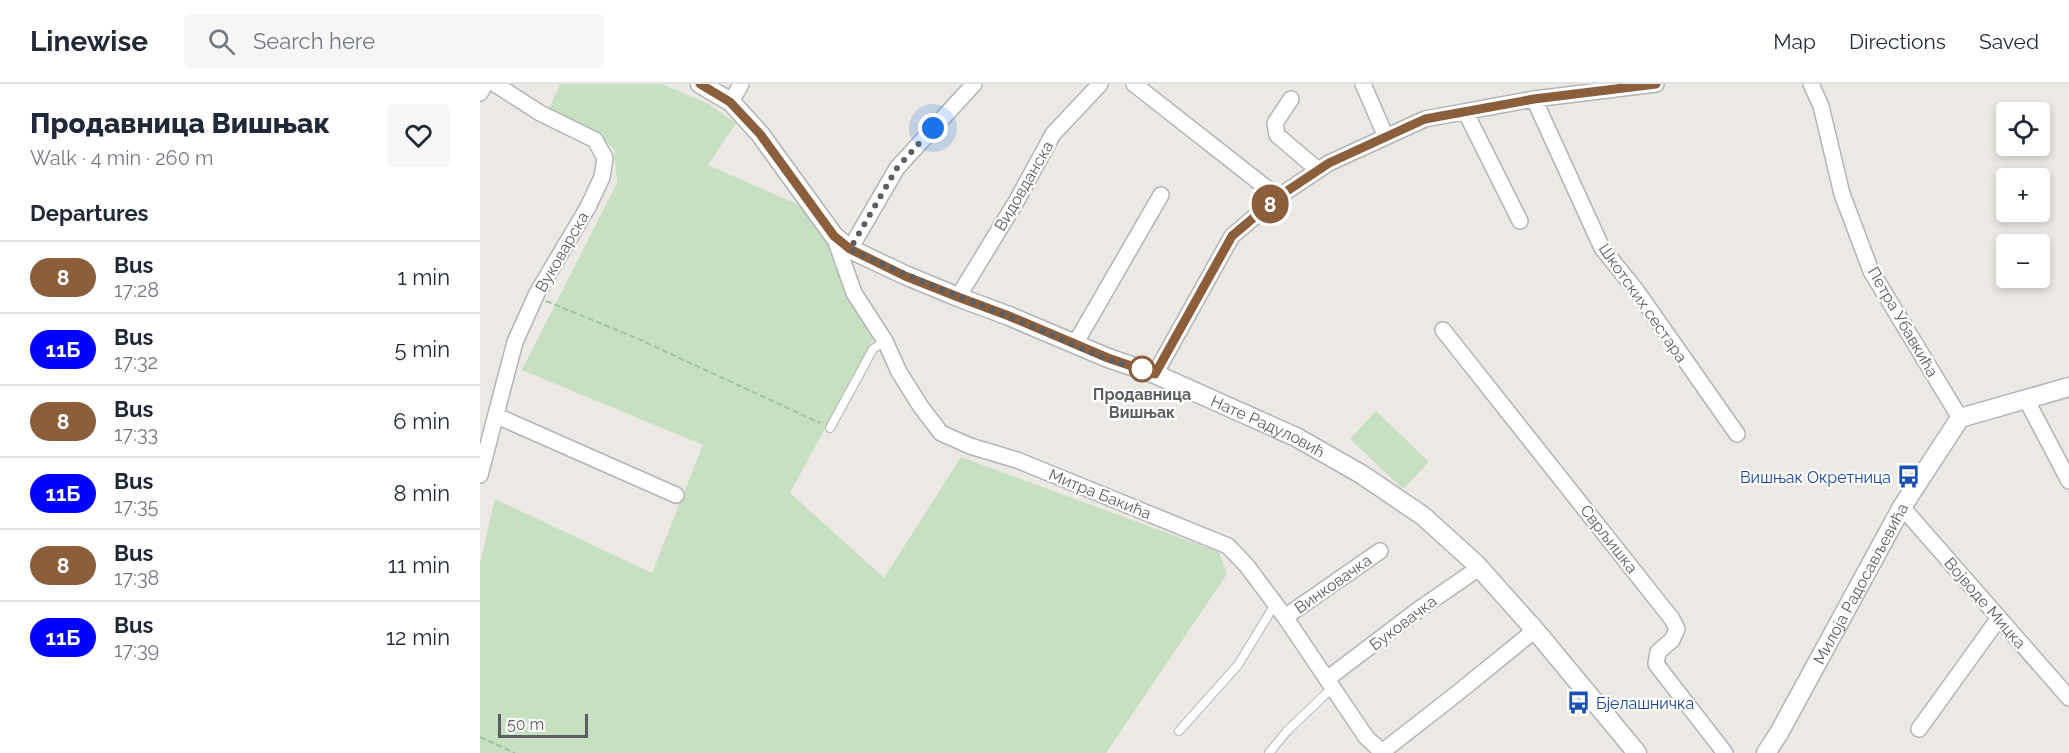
<!DOCTYPE html>
<meta charset="utf-8">
<style>
body{margin:0;font-family:Raleway,sans-serif;background:#f6f6f7;color:#1f2937;height:100vh;display:flex;flex-direction:column;font-size:22px;white-space:nowrap}
*{box-sizing:border-box;margin:0}
p{font-size:20px;color:#747a83}
.icon{flex:none;width:33px;height:33px;fill:none;stroke:currentColor;stroke-width:2;stroke-linecap:round;stroke-linejoin:round}
.map{position:relative;flex:1;overflow:hidden}
.sheet{display:flex;flex-direction:column;background:#fff;width:480px}
.sheet>*{flex:none}
.badge{padding:0 12px;border-radius:20px;font-size:21px;line-height:39px}
.tools{position:absolute;left:1516px;top:18px;display:grid;gap:12px}
.tools a{display:grid;place-items:center;width:54px;height:54px;border-radius:6px;background:#fff;box-shadow:0 3px 9px #0003;font-size:30px}
.scale{position:absolute;left:18px;bottom:15px;width:90px;box-sizing:border-box;padding-left:6px;border:3px solid #5b5f61;border-top:0;font-size:16px;line-height:21px;white-space:nowrap;color:#5b5f61;-webkit-text-stroke:4px #fff;paint-order:stroke}
.you{position:absolute;width:30px;height:30px;margin:-15px;border:4px solid #fff;border-radius:50%;background:#1a73e8;box-shadow:0 0 0 9px #1a73e833}
.map>.badge{position:absolute;translate:-50% -50%;box-shadow:0 0 0 3px #fff}
h2{padding:0 30px;font-size:22px;line-height:54px}
.round{display:grid;place-items:center;flex:none;width:63px;height:63px;border-radius:6px;background:#f6f6f7}
.summary{display:flex;align-items:center;justify-content:space-between;height:102px;padding:0 30px}
h1{font-size:28px;font-weight:800;line-height:45px}
ul{padding:0;list-style:none}
li{display:flex;align-items:center;gap:18px;height:72px;padding:0 30px;border-top:2px solid #e0e1e3}
li div{flex:1}
li b{display:block;font-size:22px}
li em{font-style:normal}
li .badge{min-width:66px;font-weight:700;text-align:center}
header{display:flex;align-items:center;gap:36px;box-sizing:border-box;height:84px;padding:0 30px;background:#fff;border-bottom:2px solid #e0e1e3}
header strong{font-size:28px}
nav{display:flex;gap:33px;margin-inline-start:auto;font-size:21px}
.search{width:420px;height:54px;background:#f6f6f7;display:flex;align-items:center;gap:15px;box-sizing:border-box;padding:0 21px;border-radius:6px;color:#747a83;font-size:22px}
main{display:flex;flex:1;min-height:0}
.map>svg:first-child{display:block}
</style>
<header>
<strong>Linewise</strong>
<div class="search"><svg class="icon" aria-label="search" viewBox="0 0 24 24"><circle cx="10" cy="10" r="6"/><path d="M15 15l6 6"/></svg>Search here</div>
<nav><a>Map</a><a>Directions</a><a>Saved</a></nav>
</header>
<main>
<section class="sheet">
<div class="summary"><div><h1>Продавница Вишњак</h1><p>Walk · 4 min · 260 m</p></div><a class="round"><svg class="icon" aria-label="heart" viewBox="0 0 24 24"><path d="M12 20l-8-8c-3-5 5-10 8-4 3-6 11-1 8 4z"/></svg></a></div>
<h2>Departures</h2>
<ul>
<li><span class="badge" style="background:#8b5e3c;color:#fff">8</span><div><b>Bus</b><p>17:28</p></div><em>1 min</em></li>
<li><span class="badge" style="background:#00f;color:#fff">11Б</span><div><b>Bus</b><p>17:32</p></div><em>5 min</em></li>
<li><span class="badge" style="background:#8b5e3c;color:#fff">8</span><div><b>Bus</b><p>17:33</p></div><em>6 min</em></li>
<li><span class="badge" style="background:#00f;color:#fff">11Б</span><div><b>Bus</b><p>17:35</p></div><em>8 min</em></li>
<li><span class="badge" style="background:#8b5e3c;color:#fff">8</span><div><b>Bus</b><p>17:38</p></div><em>11 min</em></li>
<li><span class="badge" style="background:#00f;color:#fff">11Б</span><div><b>Bus</b><p>17:39</p></div><em>12 min</em></li>
</ul>
</section>
<div class="map">
<svg width="1589" height="669" viewBox="0 0 1589 669">
<rect width="100%" height="100%" fill="#ece8e3"/>
<path fill="#c8e0c2" d="M 80,0 L 182,0 L 227,19 L 256,39 L 228,81 L 317,120 L 336,137 L 393,256 L 310,409 L 404,494 L 481,373 L 739,468 L 747,490 L 626,669 L 0,669 L 0,479 L 15,415 L 172,489 L 223,361 L 42,286 L 137,99 L 134,65 L 108,43 L 69,25 Z
M 896,327 L 949,378 L 923,405 L 870,355 Z"/>
<g fill="none" stroke-linecap="round" stroke-linejoin="round">
<defs>
<path id="service" d="M 350,344 L 393,265 L 405,257
M 699,647 L 758,581 L 795,520
M 789,669 L 807,647 L 853,603"/>
<path id="minor" d="M 654,0 L 798,113
M 883,0 L 906,53
M 1331,0 L 1341,22 L 1362,110 L 1391,187 L 1480,334
M 0,9 L 5,0
M 811,15 L 795,39 L 797,51 L 838,86
M 1054,15 L 1122,164 L 1156,206 L 1257,350
M 251,18 L 261,0
M 986,29 L 1040,137
M 354,152 L 374,209 L 405,257 L 419,288 L 441,323 L 461,349 L 490,362 L 537,376 L 748,462 L 767,482 L 805,533 L 886,653 L 903,669
M 370,165 L 417,84 L 494,0
M 478,213 L 536,118 L 573,50 L 620,0
M 963,246 L 1192,535 L 1197,545 L 1192,556 L 1178,568 L 1176,580 L 1245,669
M 595,260 L 681,111
M 675,290 L 752,152 L 798,113 L 849,79 L 945,35 L 1054,15 L 1176,0
M 1546,315 L 1589,397
M 17,332 L 196,411
M 0,391 L 35,258 L 57,209 L 108,123 L 122,93 L 125,74 L 115,56 L 60,29 L 15,0
M 1422,423 L 1589,614
M 805,533 L 900,467
M 847,595 L 938,526 L 999,484
M 1439,645 L 1519,534
M 902,668 L 975,611 L 1055,546"/>
<g id="tertiary">
<path id="s1" d="M 220,0 L 251,18 L 280,50 L 354,152 L 370,165 L 425,191 L 478,213 L 529,232 L 628,274 L 675,290 L 816,353 L 881,390 L 943,432 L 996,480 L 1055,546 L 1157,669"/>
<path id="s2" d="M 1286,669 L 1299,649 L 1422,423 L 1480,334 L 1589,303"/>
</g>
</defs>
<use href="#service" stroke="#b0b4b6" stroke-width="10"/>
<use href="#minor" stroke="#b0b4b6" stroke-width="18"/>
<use href="#tertiary" stroke="#b0b4b6" stroke-width="21"/>
<path stroke="#9fc5a3" stroke-width="2" stroke-dasharray="6 3" stroke-linecap="butt" d="M 66,217 L 154,253 L 340,339
M 0,653 L 35,669"/>
<use href="#service" stroke="#fff" stroke-width="8"/>
<use href="#minor" stroke="#fff" stroke-width="15"/>
<use href="#tertiary" stroke="#fff" stroke-width="18"/>
</g>
<g fill="none" stroke-linecap="round" stroke-linejoin="round">
<defs>
<path id="line" d="M 220,0 L 250,18 L 280,50 L 354,152 L 370,165 L 425,192 L 478,213 L 529,232 L 628,274 L 675,290 L 752,152 L 798,113 L 849,79 L 945,35 L 1054,15 L 1176,0"/>
</defs>
<use href="#line" stroke="#fff" stroke-width="14"/>
<use href="#line" stroke="#8b5e3c" stroke-width="9"/>
<path stroke="#5b5f61" stroke-width="6" stroke-dasharray="0 10.8" d="M 453,44 L 417,84 L 370,165 C 430,194 491,217 552,242 C 587,257 624,277 662,285"/>
</g>
<defs>
<symbol id="bus-bare" viewBox="-9 -9 18 18"><path d="M-5-6H5V4H4V6H2V4H-2V6H-4V4H-5ZM-3.5-4V0h7V-4ZM-3.5 1.2v1.5H-2V1.2ZM2 1.2v1.5H3.5V1.2Z" fill="#1a4fb4" stroke="#fff" stroke-width="2.5" paint-order="stroke"/></symbol>
</defs>
<g fill-rule="evenodd">
<use href="#bus-bare" x="1412" y="376" width="33" height="33"/>
<use href="#bus-bare" x="1082" y="602" width="33" height="33"/>
</g>
<circle fill="#fff" stroke="#8b5e3c" stroke-width="3" cx="662" cy="285" r="12"/>
<g text-anchor="middle" dominant-baseline="central" stroke-width="4.5" stroke-linejoin="round" paint-order="stroke">
<g font-size="16" fill="#5b5f61" stroke="#fff">
<text transform="translate(544 102) rotate(-60)">Видовданска</text>
<text transform="translate(82 168) rotate(-60)">Вуковарска</text>
<text transform="translate(1163 219) rotate(55)">Шкотских сестара</text>
<text transform="translate(1423 238) rotate(60)">Петра Убавкића</text>
<text stroke="none"><textPath href="#s1" startOffset="680">Нате Радуловић</textPath></text>
<text transform="translate(620 410) rotate(22)">Митра Бакића</text>
<text transform="translate(1129 455) rotate(52)">Сврљишка</text>
<text transform="translate(853 500) rotate(-35)">Винковачка</text>
<text stroke="none"><textPath href="#s2" startOffset="194">Милоја Радосављевића</textPath></text>
<text transform="translate(1505 519) rotate(49)">Војводе Мицка</text>
<text transform="translate(923 539) rotate(-37)">Буковачка</text>
</g>
<g font-size="16" font-weight="bold" fill="#5b5f61" stroke="#fff">
<text x="662" y="310">Продавница<tspan x="662" dy="18">Вишњак</tspan></text>
</g>
<g font-size="16" fill="#164399" stroke="#fff" text-anchor="end">
<text x="1411" y="393">Вишњак Окретница</text>
<text x="1116" y="619" text-anchor="start">Бјелашничка</text>
</g>
</g>
</svg>
<div class="tools">
<a><svg class="icon" aria-label="locate" viewBox="0 0 24 24"><circle cx="12" cy="12" r="6"/><path d="M12 2v4M12 18v4M2 12h4M18 12h4"/></svg></a>
<a>+</a>
<a>−</a>
</div>
<div class="scale">50 m</div>
<div class="you" style="left:453px;top:44px"></div>
<b class="badge" style="left:790px;top:120px;background:#8b5e3c;color:#fff">8</b>
</div>
</main>
